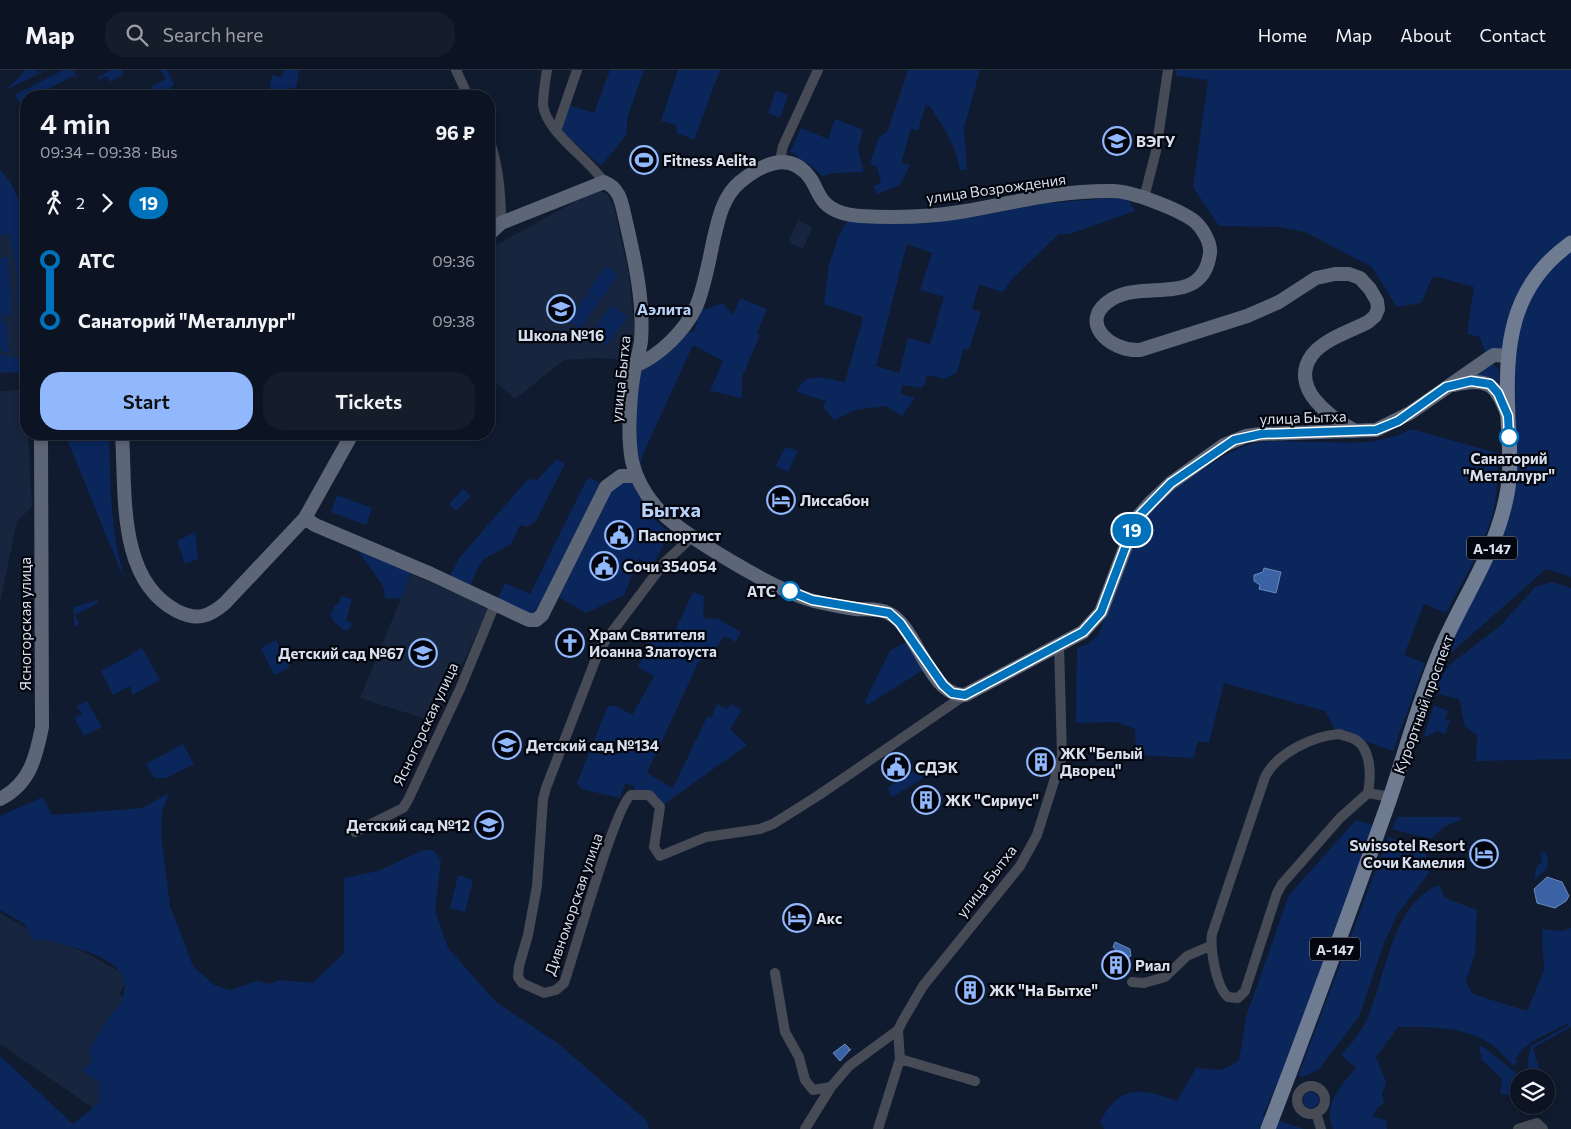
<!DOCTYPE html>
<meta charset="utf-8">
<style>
body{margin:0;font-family:Commissioner,sans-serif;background:#151d2b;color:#f1f3f6;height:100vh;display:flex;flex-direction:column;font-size:19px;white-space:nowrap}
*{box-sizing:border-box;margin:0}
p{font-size:16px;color:#9a9ea6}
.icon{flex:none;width:28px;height:28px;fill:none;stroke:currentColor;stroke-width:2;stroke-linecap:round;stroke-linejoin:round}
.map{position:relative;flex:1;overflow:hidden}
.panel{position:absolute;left:20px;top:20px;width:475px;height:350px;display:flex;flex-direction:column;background:#0c1423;border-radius:20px;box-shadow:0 2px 8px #0003,0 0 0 1px #2c3341}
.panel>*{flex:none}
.badge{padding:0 10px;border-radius:16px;font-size:18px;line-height:32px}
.tools{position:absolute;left:1510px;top:999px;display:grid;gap:10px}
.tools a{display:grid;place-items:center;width:45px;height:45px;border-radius:50%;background:#0c1423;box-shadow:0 2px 8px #0003,0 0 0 1px #2c3341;font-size:25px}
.map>.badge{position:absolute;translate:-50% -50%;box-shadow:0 0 0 2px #fff}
.legs{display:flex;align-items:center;gap:8px;height:55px;padding:0 20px;font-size:16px}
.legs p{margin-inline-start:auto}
.head{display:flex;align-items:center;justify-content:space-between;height:85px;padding:0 20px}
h1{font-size:28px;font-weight:600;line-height:38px}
.primary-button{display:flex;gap:10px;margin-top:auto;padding:10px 20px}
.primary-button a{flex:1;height:58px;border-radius:20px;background:#91b8fd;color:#111;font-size:20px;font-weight:600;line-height:58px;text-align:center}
.primary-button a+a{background:#151d2b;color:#f1f3f6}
ul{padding:0 20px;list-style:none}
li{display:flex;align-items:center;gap:18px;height:60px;font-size:19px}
li i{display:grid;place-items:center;width:8px;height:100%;margin:0 6px;background:currentColor}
li i::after{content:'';width:12px;height:12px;margin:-6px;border:4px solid;border-radius:50%;background:#0c1423}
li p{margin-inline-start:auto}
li:first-child i{background:linear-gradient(#0000 50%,currentColor 0)}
li:last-child i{background:linear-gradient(currentColor 50%,#0000 0)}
header{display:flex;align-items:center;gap:30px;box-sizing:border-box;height:70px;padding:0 25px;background:#0c1423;border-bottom:1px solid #2c3341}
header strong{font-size:24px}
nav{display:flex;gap:28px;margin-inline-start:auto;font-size:18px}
.search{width:350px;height:45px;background:#151d2b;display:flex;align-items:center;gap:12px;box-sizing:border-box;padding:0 18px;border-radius:20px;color:#9a9ea6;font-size:19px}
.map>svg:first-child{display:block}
</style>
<header>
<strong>Map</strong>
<div class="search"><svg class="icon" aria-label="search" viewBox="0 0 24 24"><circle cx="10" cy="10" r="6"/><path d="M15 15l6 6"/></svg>Search here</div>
<nav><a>Home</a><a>Map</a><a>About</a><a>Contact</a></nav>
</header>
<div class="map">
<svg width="1571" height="1059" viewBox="0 0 1571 1059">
<rect width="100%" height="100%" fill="#101b2f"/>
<path fill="#17253e" d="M 0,102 L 16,128 L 26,184 L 26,302 L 0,303 Z
M 598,119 L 608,125 L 614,137 L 629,205 L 636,274 L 629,290 L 597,288 L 564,290 L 515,329 L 489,306 L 489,185 L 498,174 Z
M 798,150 L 812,157 L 803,179 L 788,172 Z
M 26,320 L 26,364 L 28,364 L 32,437 L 17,451 L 0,533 L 0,321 Z
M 411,504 L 489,538 L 435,652 L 360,628 Z
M 0,843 L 24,857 L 86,883 L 129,907 L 119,924 L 131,933 L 115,1019 L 99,1042 L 0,974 Z"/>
<path fill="#0a265b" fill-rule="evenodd" d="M 26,0 L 37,0 L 36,3 L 46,0 L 6,20 Z
M 63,0 L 73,0 L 77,8 L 73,6 L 35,26 L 26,26 L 26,31 L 20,34 L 15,25 Z
M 111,0 L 122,0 L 124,4 L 110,12 L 107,6 L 99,10 L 98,7 Z
M 161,0 L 167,0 L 174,14 L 170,19 L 157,26 L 152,16 L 166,9 Z
M 284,0 L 299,0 L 296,19 L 287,17 L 284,26 L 268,26 L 272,5 L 282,7 Z
M 610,0 L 644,0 L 627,49 L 627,64 L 601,96 L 557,57 L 564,34 L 594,43 Z
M 678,0 L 720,0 L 694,70 L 677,63 L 676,55 L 661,51 Z
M 908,0 L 980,0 L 964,58 L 967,100 L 960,100 C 956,76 944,57 930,37 L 926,34 L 918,61 L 911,59 L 901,93 L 910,95 L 900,115 L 877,124 L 873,116 L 881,113 L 877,97 L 870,94 L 879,67 L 888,61 Z
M 1176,0 L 1571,0 L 1571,169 L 1541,194 L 1505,281 L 1486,285 L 1480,267 L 1467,264 L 1474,217 L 1433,206 L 1421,233 L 1397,237 L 1372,197 L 1305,162 L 1279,157 L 1219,156 L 1193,117 L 1208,10 L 1176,6 Z
M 776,21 L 788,25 L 780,48 L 768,43 Z
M 835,49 L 863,60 L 858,80 L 864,102 L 834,103 L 822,106 L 808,93 L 796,89 L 798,85 L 790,82 L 801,58 L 828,69 Z
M 0,99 L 12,115 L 18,129 L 23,152 L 20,160 L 26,186 L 26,281 L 19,274 L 16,193 L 9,165 L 0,165 Z
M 1121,127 L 1129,131 L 1135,141 L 1070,164 L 1059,164 L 1013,208 L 1003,222 L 979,215 L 972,239 L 981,242 L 969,280 L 964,278 L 957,302 L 945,309 L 927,305 L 925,314 L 921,318 L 902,315 L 901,324 L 915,328 L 902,346 L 886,336 L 855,340 L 834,350 L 823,337 L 826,331 L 797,322 C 805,299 827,310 845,312 L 863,247 L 824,234 L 829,195 L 839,165 L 848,150 ZM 907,174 L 932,183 L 920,220 L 944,227 L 930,274 L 908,268 L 899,303 L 876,296 Z
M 1571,177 L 1571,507 L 1546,499 L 1436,596 L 1501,464 L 1517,405 L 1514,265 L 1529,221 Z
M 8,187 L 12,244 L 4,245 L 4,249 L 0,249 L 0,188 Z
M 606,196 L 618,205 L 600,231 L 587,222 Z
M 587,224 L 599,232 L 580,259 L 568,250 Z
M 740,228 L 767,239 L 757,263 L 760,265 L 742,307 L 742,328 L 710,321 L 723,291 L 693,275 L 643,384 L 637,406 L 635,296 L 678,262 L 694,262 L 701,238 L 707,239 L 723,233 L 733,245 Z
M 612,235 L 627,247 L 606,276 L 590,264 Z
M 0,251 L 6,251 L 9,283 L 4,282 L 0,278 Z
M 0,285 L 26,289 L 26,303 L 0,302 Z
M 1491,292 L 1499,300 L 1499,319 L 1464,309 Z
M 1411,359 L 1497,383 C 1497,400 1498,417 1495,433 C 1488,472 1464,508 1446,543 L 1424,534 L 1404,585 L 1425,593 L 1393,681 L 1335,660 L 1325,641 L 1224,613 L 1209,673 L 1198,671 L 1194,688 L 1136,685 L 1135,659 L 1116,652 L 1076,653 L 1077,578 L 1088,574 L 1099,564 C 1112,529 1120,492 1137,460 C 1151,431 1223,380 1255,373 C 1271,370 1291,372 1308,372 C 1347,371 1376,378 1411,359 Z
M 65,364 L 109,364 C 111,413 109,461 125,508 L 119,497 Z
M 785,377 L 798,381 L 788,402 L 776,396 Z
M 557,389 L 565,394 L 536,451 L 527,457 L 520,455 L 511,474 L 484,489 L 477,499 L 468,521 L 447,511 L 460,487 L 528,409 L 537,410 Z
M 591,408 L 606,417 L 543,542 L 535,539 L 529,550 L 495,534 L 505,513 L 530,524 L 586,411 Z
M 632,411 C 641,431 651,450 670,462 L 653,495 L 639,489 L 624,525 L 586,543 L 559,527 L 610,422 L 623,412 Z
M 463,419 L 471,426 L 456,441 L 449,434 Z
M 337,425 L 372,438 L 366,455 L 331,442 Z
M 195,462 L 198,489 L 185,494 L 177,471 Z
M 355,477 L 412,500 L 401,529 L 385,528 L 383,516 Z
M 1552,512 L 1571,518 L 1571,689 L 1476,691 L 1477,666 L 1465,656 L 1459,629 L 1438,624 L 1437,614 L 1449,595 L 1499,557 L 1535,517 Z
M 693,522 L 704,526 L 703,548 L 718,549 L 741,562 L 736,572 L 724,566 L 717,577 L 698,593 L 647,703 L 673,718 L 707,647 L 711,648 L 717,634 L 727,639 L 730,634 L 742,640 L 730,659 L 747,675 L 660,737 L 636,724 L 633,715 L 625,714 L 620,728 L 581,719 L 577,713 L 608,636 L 616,636 L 632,645 L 654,606 L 638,597 L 654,558 L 672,567 Z
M 341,526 L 352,529 L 346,551 L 352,553 L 351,558 L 345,561 L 333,551 L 330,544 L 334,539 L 333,537 L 339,533 Z
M 97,530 L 98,533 L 75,545 L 79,554 L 74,557 L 74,537 Z
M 911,569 L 928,597 L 867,635 L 865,631 L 890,581 Z
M 276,570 L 290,597 L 274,605 L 261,578 Z
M 142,578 L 160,610 L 132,625 L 130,616 L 113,625 L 101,601 L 131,585 L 146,613 L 131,584 Z
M 87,631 L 102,657 L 84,666 L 74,648 L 82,644 L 77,636 Z
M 1434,635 L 1448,641 L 1445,649 L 1450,650 L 1445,664 L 1437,661 L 1426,667 L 1424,666 Z
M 183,674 L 194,694 L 166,708 L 154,708 L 146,694 Z
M 918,699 L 924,708 L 892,727 L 887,718 Z
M 169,723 L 162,742 L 161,765 L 170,836 L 193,896 L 214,915 L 230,920 L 257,911 L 269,914 L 280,910 L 313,913 L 344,883 L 344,808 L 378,801 L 423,780 L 433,780 L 441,790 L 435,840 L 448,878 L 496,932 L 560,975 L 646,1050 L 649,1059 L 0,1059 L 0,986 L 73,1054 L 100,1032 L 99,1012 L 82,1001 L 92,992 L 89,980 C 95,969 102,957 109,947 C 113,942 119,938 121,932 C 142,887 71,878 42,869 L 37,871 L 31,868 L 25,854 L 0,840 L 0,746 L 43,727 L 52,745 L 142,738 Z
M 1397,747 L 1461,747 L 1460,750 L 1444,757 L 1430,769 L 1392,759 Z
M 1356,750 L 1375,756 L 1299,965 L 1263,1045 L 1304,1059 L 1104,1059 L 1100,1052 C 1120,1014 1141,1018 1177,1031 L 1196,998 L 1221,1000 L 1239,991 L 1246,947 L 1289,825 Z
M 1388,767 L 1426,781 L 1426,792 L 1429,803 L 1397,845 L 1384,873 L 1359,947 L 1318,1000 L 1303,1007 L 1298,1006 Z
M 1546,782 C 1550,797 1549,798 1534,810 L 1536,799 L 1542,790 L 1540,783 Z
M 458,805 L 473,810 L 465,842 L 450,838 Z
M 1439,815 L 1445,828 L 1477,840 L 1475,883 L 1466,912 L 1473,924 L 1527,941 L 1544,900 L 1542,859 L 1562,861 L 1571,858 L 1571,957 L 1533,978 L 1542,1007 L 1526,1007 L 1522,1004 L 1529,997 L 1527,995 L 1531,976 L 1569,955 L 1568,953 L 1533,971 L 1522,980 L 1515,989 L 1518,992 L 1514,996 C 1505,988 1496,976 1486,971 C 1461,956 1426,957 1398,957 L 1376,987 L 1386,1012 L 1382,1025 L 1384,1033 L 1377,1038 L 1373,1046 L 1387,1051 L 1387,1059 L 1333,1059 C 1322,1036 1342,1014 1356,998 L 1341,985 C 1352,973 1361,962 1368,947 C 1386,906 1392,833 1439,815 Z
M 1481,975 L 1521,1007 L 1519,1008 L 1519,1027 L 1500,1024 L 1502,1009 L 1480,988 L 1482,986 L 1479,980 Z
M1303 1030a8 8 0 1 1 16 0a8 8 0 1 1-16 0Z"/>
<path fill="#3c62a6" stroke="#6a88bb" d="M 1264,498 L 1281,502 L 1276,523 L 1259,519 L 1260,515 L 1254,511 L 1254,505 L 1263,502 Z
M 1547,807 L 1562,812 L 1569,826 L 1566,831 L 1555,838 L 1537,833 L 1534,819 Z
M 1115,872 L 1130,879 L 1131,886 L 1126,888 L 1123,888 L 1113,877 Z
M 845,974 L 849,978 L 848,980 L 851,979 L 840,991 L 833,983 Z"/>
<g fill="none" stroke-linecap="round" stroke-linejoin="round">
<path stroke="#464b56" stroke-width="10" d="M 456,0 L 468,26
M 547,0 C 545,12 543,24 543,35 C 546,62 589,89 604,112
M 556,61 L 577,0
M 489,69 C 499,96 501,124 501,153
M 780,90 L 783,76 L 818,0
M 1144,128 L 1156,81 L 1168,0
M 693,466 L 664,493 L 600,578 L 546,718 L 543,729 L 537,816 L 528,865 L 519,896 L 518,907 L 522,913 L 544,923 L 556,920 L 564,913 C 574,885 615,736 631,725 L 649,725 L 660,737 L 654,777 L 660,786 L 706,767 L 760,759 L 773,754 L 819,725 L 965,625
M 1339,664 C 1344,666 1350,667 1354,669 C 1372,678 1371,707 1368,723 L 1340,748 L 1282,814 L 1277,823 L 1245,921 L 1238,928 L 1228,927 C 1216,917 1210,878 1212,864 L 1265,707 C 1277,683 1313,666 1339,664 Z
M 1368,723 L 1390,727
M 355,762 L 403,738 L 408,730 L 460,619 L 495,534
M 775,903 L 785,962 L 799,987 L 805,1010 L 813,1020 L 831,1017
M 1132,912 L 1144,913 L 1165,907 L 1187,886 L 1210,876
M 900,989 L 975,1011
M1297 1030a14 14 0 1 1 28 0a14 14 0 1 1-28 0Z
M 1316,1043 L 1321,1059
M 805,1059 L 831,1017 L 849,996 L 898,960
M 878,1059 L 900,989 L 898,960 L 903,950 L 923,916 L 1020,796 L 1037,765 L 1062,686 L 1059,575
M 1518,1059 L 1537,1053 L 1543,1059"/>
<path stroke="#5d6677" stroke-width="14" d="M 489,164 L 501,153 L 604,112 C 621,118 622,136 626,152 C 635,191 644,231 641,271 C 640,280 637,288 635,297 C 630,322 627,365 632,391 C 636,408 645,424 656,437 C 681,465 778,522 814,531 C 827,534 841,537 855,539 C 865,540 879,538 888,543 C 916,554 929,627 965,625 L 1083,562 L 1101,542 L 1136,449 L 1151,432 L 1171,413 L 1224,375 L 1246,366 L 1261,364 L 1376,360 L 1410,343 L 1489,288 L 1494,285 L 1508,286
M 635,296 C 660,285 684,262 696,237 C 704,219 709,191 713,172 C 718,151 722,127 740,112 C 762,94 790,80 810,108 C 816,116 818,126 825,133 C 834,142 847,145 860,146 C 894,148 932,147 966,141 C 1015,132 1063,120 1113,121 C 1132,121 1177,139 1193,150 C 1202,157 1211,172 1210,183 C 1203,238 1146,209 1112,229 C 1076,251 1110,282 1140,280 L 1247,246 L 1279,232 L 1316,208 L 1335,204 L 1349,204 L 1360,208 L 1370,219 L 1377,231 L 1378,239 L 1375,246 L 1368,252 C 1351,261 1324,269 1312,285 C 1288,318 1331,348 1355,361
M 1454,315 C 1486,307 1496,313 1507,344
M 122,364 C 126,423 117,510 177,541 C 197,551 209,547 225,533 L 305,448 L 352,364
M 305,448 L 315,455 L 431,504 L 529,550 L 536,550 L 542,545 L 606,417 L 621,406 L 637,406
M 0,729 C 30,714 36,687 42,657 L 41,364"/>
<path stroke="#6f7b90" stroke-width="15" d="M 1268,1059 C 1310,950 1350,841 1389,731 C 1406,681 1419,630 1440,581 C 1463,527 1496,483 1507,424 C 1512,398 1509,373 1508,347 C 1505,277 1509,217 1571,173"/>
</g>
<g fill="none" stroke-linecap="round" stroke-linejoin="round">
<defs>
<path id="line-1" d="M 790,521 L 812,530 L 889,543 L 900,553 L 943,615 L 952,623 L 965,625 L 1083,562 L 1101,542 L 1136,449 L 1171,413 L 1234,370 L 1261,364 L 1376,360 L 1398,351 L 1446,317 L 1471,311 L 1490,314 L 1498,323 L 1508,346 L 1509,367"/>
</defs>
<use href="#line-1" stroke="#fff" stroke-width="11"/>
<use href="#line-1" stroke="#0072bc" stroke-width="8"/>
</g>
<defs>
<symbol id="university-ring" viewBox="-11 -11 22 22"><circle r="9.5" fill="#03060e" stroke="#91b8fd" stroke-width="1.5"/><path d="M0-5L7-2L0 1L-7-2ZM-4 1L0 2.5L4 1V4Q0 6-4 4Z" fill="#91b8fd"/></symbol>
<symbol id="stadium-ring" viewBox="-11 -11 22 22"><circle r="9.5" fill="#03060e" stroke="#91b8fd" stroke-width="1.5"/><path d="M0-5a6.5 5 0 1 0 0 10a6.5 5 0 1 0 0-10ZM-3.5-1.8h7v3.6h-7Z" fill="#91b8fd"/></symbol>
<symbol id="school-ring" viewBox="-11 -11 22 22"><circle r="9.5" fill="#03060e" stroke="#91b8fd" stroke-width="1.5"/><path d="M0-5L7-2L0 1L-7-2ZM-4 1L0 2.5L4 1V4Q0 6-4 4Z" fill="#91b8fd"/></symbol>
<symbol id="hotel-ring" viewBox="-11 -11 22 22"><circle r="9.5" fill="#03060e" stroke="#91b8fd" stroke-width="1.5"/><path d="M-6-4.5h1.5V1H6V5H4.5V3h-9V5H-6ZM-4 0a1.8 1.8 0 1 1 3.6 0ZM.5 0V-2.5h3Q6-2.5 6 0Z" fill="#91b8fd"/></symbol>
<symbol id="civic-ring" viewBox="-11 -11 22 22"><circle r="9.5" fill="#03060e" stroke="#91b8fd" stroke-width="1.5"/><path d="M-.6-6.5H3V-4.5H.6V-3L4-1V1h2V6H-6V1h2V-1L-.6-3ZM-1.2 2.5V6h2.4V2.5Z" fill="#91b8fd"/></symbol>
<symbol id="church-ring" viewBox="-11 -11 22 22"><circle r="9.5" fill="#03060e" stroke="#91b8fd" stroke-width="1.5"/><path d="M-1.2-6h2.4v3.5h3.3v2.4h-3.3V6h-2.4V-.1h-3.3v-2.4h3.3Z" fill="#91b8fd"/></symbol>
<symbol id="building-ring" viewBox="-11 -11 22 22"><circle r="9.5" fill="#03060e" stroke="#91b8fd" stroke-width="1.5"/><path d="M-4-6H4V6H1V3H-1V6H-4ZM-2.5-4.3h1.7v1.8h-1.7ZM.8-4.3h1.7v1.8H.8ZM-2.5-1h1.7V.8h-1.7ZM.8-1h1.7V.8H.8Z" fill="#91b8fd"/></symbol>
</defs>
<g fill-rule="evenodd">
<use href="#university-ring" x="1101" y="55" width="32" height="32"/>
<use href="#stadium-ring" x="628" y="74" width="32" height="32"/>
<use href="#school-ring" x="545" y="223" width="32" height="32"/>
<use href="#hotel-ring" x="765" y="414" width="32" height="32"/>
<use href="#civic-ring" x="603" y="449" width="32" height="32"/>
<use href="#civic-ring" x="588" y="480" width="32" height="32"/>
<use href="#church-ring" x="554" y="557" width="32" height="32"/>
<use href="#school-ring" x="407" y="567" width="32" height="32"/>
<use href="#school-ring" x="491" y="659" width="32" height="32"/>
<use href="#building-ring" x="1025" y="676" width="32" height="32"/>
<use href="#civic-ring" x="880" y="681" width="32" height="32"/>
<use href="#building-ring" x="910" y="714" width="32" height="32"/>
<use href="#school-ring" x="473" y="739" width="32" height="32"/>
<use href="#hotel-ring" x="1468" y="768" width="32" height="32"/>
<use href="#hotel-ring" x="781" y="832" width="32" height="32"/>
<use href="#building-ring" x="1100" y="879" width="32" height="32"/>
<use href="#building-ring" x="954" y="904" width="32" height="32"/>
</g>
<g fill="#fff" stroke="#0072bc" stroke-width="2.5">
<circle cx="1509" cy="367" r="9"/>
<circle cx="790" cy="521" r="9"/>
</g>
<g text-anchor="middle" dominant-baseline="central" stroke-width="4.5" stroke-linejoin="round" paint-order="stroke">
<g fill="#03060e" stroke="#979ea9" stroke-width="1">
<rect x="1467" y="466.5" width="50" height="23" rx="4"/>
<rect x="1310" y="867.5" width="50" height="23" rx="4"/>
</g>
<g font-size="14" font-weight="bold" fill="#d7dfec">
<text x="1492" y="478">А-147</text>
<text x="1335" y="879">А-147</text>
</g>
<g font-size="15" font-weight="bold" fill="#d7dfec" stroke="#03060e" text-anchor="start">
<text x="1136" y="71">ВЭГУ</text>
<text x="663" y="90">Fitness Aelita</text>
<text x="561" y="265" text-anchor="middle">Школа №16</text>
<text x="800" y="430">Лиссабон</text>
<text x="638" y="465">Паспортист</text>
<text x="623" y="496">Сочи 354054</text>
<text x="589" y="564">Храм Святителя<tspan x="589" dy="17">Иоанна Златоуста</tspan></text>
<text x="404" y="583" text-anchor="end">Детский сад №67</text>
<text x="526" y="675">Детский сад №134</text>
<text x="1060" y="683">ЖК "Белый<tspan x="1060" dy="17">Дворец"</tspan></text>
<text x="915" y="697">СДЭК</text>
<text x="945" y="730">ЖК "Сириус"</text>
<text x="470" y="755" text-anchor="end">Детский сад №12</text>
<text x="1465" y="775" text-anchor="end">Swissotel Resort<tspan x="1465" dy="17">Сочи Камелия</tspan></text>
<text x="816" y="848">Акс</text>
<text x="1135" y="895">Риал</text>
<text x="989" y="920">ЖК "На Бытхе"</text>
</g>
<g font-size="15" fill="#d7dfec" stroke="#03060e">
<text transform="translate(996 118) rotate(-8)">улица Возрождения</text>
<text transform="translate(620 309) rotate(-84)">улица Бытха</text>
<text transform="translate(1303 347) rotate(-2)">улица Бытха</text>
<text transform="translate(25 554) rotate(-90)">Ясногорская улица</text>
<text transform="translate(1423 634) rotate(-70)">Курортный проспект</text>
<text transform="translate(425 654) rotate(-65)">Ясногорская улица</text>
<text transform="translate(986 811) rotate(-52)">улица Бытха</text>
<text transform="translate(573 834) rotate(-71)">Дивноморская улица</text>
</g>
<g font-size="15" font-weight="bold" fill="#d7dfec" stroke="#03060e">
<text x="1509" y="388">Санаторий<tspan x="1509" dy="17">"Металлург"</tspan></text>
<text x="776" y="521" text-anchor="end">АТС</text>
</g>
<g font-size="16" font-weight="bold" fill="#b8cff6" stroke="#03060e">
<text x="664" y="238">Аэлита</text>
</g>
<g font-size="20" font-weight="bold" fill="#b8cff6" stroke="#03060e">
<text x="671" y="439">Бытха</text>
</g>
</g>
</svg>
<div class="tools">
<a><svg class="icon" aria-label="layers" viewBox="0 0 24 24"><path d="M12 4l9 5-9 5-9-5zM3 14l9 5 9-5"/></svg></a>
</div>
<b class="badge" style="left:1132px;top:460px;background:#0072bc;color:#fff">19</b>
<section class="panel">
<div class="head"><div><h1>4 min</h1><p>09:34 – 09:38 · Bus</p></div><b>96 ₽</b></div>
<div class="legs"><svg class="icon" aria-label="walk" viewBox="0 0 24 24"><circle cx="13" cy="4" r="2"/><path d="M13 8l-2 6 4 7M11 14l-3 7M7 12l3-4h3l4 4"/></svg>2<svg class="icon" aria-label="forward" viewBox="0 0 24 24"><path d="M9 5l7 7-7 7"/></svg><b class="badge" style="background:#0072bc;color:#fff">19</b></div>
<ul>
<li><i style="color:#0072bc"></i><b>АТС</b><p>09:36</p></li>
<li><i style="color:#0072bc"></i><b>Санаторий &quot;Металлург&quot;</b><p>09:38</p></li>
</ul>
<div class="primary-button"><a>Start</a><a>Tickets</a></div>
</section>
</div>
